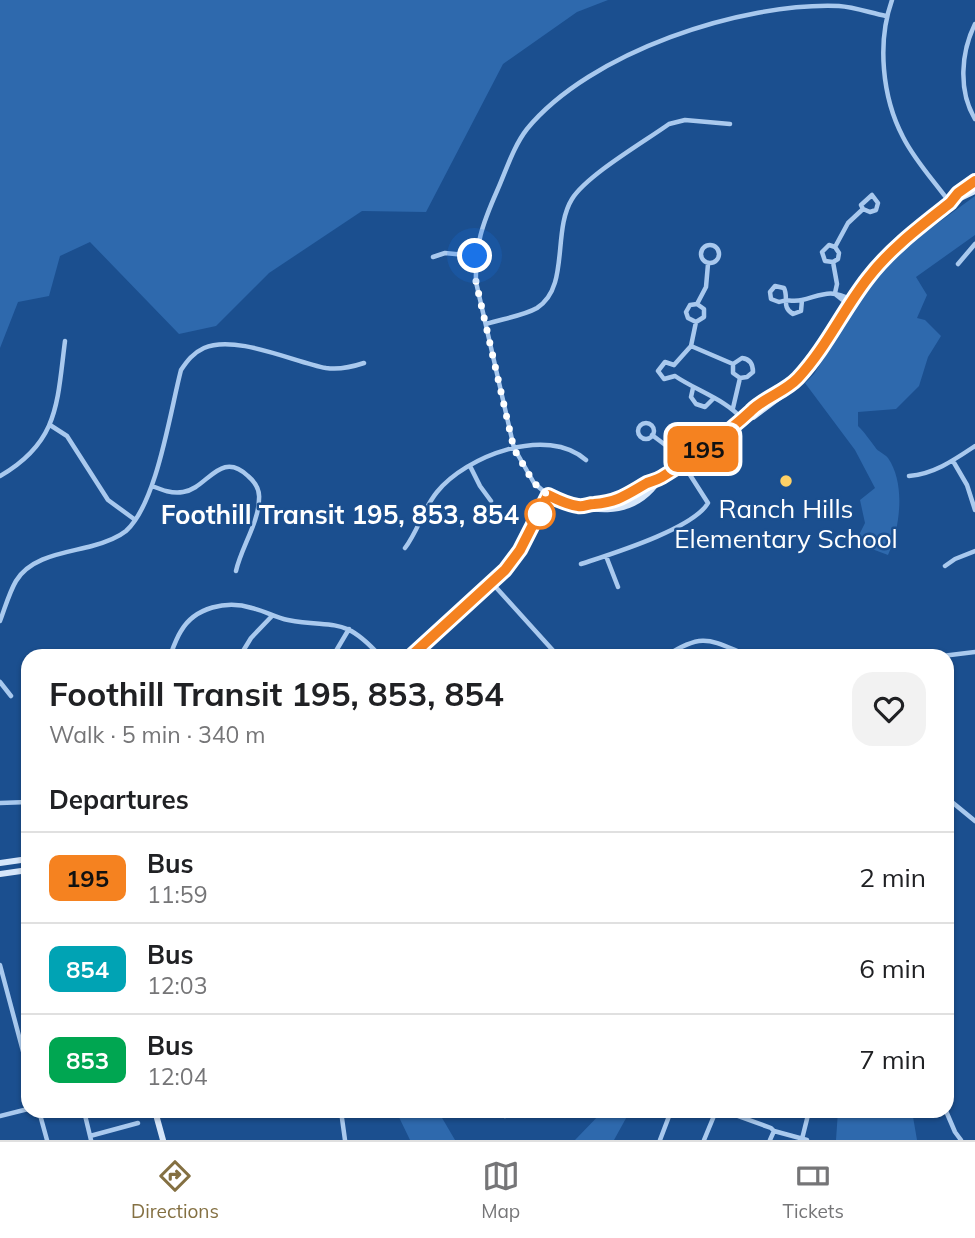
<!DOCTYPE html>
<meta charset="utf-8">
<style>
body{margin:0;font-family:Mulish,sans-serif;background:#f2f2f2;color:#202124;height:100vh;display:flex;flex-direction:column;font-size:26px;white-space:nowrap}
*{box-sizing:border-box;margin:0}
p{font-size:23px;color:#757577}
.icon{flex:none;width:38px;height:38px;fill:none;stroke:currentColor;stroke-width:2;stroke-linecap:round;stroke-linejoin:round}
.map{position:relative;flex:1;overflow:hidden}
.details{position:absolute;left:21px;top:649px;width:933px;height:469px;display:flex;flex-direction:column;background:#fff;border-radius:21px;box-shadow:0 2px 5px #0004}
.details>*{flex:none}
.badge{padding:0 14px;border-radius:10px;font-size:24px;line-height:46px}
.you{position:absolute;width:35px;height:35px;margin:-18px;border:5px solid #fff;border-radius:50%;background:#1a73e8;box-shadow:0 0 0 10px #1a73e833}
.map>.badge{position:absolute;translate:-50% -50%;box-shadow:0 0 0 4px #fff}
h2{padding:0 28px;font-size:26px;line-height:63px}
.round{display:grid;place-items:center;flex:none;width:74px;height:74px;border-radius:21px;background:#f2f2f2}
.summary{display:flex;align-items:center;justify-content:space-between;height:119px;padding:0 28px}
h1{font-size:33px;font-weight:700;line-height:52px}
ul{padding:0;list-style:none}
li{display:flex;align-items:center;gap:21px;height:91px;padding:0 28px;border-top:2px solid #e0e0e0}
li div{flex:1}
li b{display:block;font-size:26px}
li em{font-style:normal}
li .badge{min-width:77px;font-weight:700;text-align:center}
.menu{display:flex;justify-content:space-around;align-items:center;height:98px;border-top:2px solid #e0e0e0;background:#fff;font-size:19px;color:#757577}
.menu a{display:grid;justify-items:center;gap:4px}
.menu .selected{color:#847042}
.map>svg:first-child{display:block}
</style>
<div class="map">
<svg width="975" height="1140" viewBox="0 0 975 1140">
<rect width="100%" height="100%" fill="#1b4f8f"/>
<path fill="#2e69ad" d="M 0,0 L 608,0 L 577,12 L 503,64 L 426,212 L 362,211 L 269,273 L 216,326 L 179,334 L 90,242 L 60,256 L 49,296 L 18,302 L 0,348 Z
M 975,196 L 975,235 L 916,277 L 927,295 L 917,318 L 925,320 L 941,336 L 928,357 L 919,386 L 896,409 L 858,412 L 858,426 C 865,433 869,439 875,447 C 878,452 884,453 888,458 C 906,484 900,528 888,555 L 872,549 L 859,535 L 865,523 L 860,500 L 875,488 L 855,450 L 805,383 L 814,374 L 874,279 L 905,247 Z
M 396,1111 L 438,1111 L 455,1140 L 410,1140 Z
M 603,1111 L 630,1111 L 614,1140 L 575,1140 Z
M 838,1111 L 912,1111 L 917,1140 L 836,1140 Z"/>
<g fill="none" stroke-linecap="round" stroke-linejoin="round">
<path stroke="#a9c9ee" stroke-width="4.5" d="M 892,0 C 877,42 882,97 903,137 C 915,161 935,182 950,203
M 975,24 C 961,52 958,91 975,119
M701 254a9 9 0 1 1 18 0a9 9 0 1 1-18 0Z
M 433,257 L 445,253 L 475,256
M 833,262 L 825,261 L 822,252 L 829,245 L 835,247
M 958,264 L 975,244
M 835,293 L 837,284 L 833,262 L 838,259 L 839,253 L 835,247 L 848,223 L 863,209 L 861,205 L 872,195 L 878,203 L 876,210 L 870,212 L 863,209
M 835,294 L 849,305
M 802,300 L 801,311 L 793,314 C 781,307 789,298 784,288 L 775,286 L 770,292 L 771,299 L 779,302 C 787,299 794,302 802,300 C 825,294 830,289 852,300
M 696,322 L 688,318 L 686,312 L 690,305 L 697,304 L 706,287 L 708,264
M 486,324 C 501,319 523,316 537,308 C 570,287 552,231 572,199 C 587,175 644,142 669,124 L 685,120 L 730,124
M 691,346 L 733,364
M 733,364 L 742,358 C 750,359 753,364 753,372 L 747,377 L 740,378
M 733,364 L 733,373 L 740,378
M 674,365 L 691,346 L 696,322 L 704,317 L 704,309 L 697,304
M 674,365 L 665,362 L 658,371 L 664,379 L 675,376
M 675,376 C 697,391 727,400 743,420
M 693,388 L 691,397 L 696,404 L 705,407 L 713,399
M 733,408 L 740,378
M638 431a8 8 0 1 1 16 0a8 8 0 1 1-16 0Z
M 50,425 L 67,436 L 108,500 L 134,519
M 953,461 L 967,485 L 975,510
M 470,466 L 480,486 L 491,501
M 0,476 C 59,442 57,403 65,341
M 909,476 C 934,474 954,460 975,446
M 152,486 C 162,490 172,494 183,492 C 207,489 220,449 248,476 C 255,482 260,490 259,499 C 259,522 241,548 236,571
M 548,495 L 534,483 L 514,448 L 476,282 C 475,245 482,225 497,191 C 506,171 513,147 527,129 C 590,52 742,2 839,6 C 854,7 871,13 886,16
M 405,548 C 418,531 423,509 437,492 C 466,456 547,425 586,460
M 606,556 L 618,587
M 581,564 C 611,554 693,529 708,503 L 676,453 L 652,435
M 945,566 L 955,559 L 975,551
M 492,583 L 558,656
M 0,621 C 5,608 9,593 16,581 C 31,556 66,553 92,546 C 103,543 116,539 126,531 C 157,503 170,412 181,370 C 187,361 193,353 204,348 C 235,334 294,362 326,368 C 339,370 352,367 364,363
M 170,656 C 173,648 176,639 181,631 C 195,607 227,600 252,608 C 265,611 276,618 288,620 C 335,629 343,615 380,656
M 240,656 L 251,638 L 272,616
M 333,656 L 349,629
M 666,656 C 704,631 711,641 750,656
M 806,656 L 816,656
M 942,656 L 975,652
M 0,682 L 11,696
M 947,798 L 975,821
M 0,803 L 28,802
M 0,965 L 28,1070
M 39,1111 L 47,1140
M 84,1111 L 91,1140
M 341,1111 L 345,1140
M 724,1111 L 771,1128 L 774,1131
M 946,1111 L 955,1132 L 961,1140
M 0,1116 L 28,1109
M 505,1116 L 516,1111
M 90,1136 L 138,1123
M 802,1139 L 809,1111
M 660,1140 L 671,1111
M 704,1140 L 716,1111
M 770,1140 L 774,1131 L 807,1140"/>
<path stroke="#d6e6fa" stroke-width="6" d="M 952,202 L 975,191
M 743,420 L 753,417 L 781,396 L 782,391 L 796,380 L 818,355 L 852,300 L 888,255 L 950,203 L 958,193 L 975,181
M 582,506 L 616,501 L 648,482 L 659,480 C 681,464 705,450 726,433 C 744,420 760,395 782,391
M 411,656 L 505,570 L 535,522 L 548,495 C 587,512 631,521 659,480
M 0,863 L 28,859
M 0,874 L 28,870
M 155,1111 L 163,1140"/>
</g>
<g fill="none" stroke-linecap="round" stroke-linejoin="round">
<defs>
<path id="line" d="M 411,656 L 505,570 L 520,550 L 548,495 C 558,500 568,505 578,506 C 584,507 588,504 594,504 C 618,502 626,495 647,483 C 652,481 657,480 662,477 C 693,458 724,436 751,411 C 765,397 785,392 798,378 C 826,348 843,310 868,278 C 891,248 921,226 950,203 L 958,193 L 975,181"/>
</defs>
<use href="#line" stroke="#fff" stroke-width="16"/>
<use href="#line" stroke="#f58220" stroke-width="10"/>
<path stroke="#fff" stroke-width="7" stroke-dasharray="0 12.6" d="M 475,256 L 476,282 L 514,449 L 534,483 L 548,495 L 539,516 L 540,514"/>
</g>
<circle fill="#ffd166" stroke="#1b4f8f" stroke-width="2.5" cx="786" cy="481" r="7"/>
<circle fill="#fff" stroke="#f58220" stroke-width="3.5" cx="540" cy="514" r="14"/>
<g text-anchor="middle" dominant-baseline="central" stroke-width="5" stroke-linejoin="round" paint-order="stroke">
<g font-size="26" fill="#fff" stroke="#1b4f8f">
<text x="786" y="508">Ranch Hills<tspan x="786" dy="30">Elementary School</tspan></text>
</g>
<g font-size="26" font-weight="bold" fill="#fff" stroke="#1b4f8f" text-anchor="end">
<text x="519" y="514">Foothill Transit 195, 853, 854</text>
</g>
</g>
</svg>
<div class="you" style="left:475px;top:256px"></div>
<b class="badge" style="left:703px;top:449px;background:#f58220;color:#111">195</b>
<section class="details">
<div class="summary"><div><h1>Foothill Transit 195, 853, 854</h1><p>Walk · 5 min · 340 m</p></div><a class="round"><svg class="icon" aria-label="heart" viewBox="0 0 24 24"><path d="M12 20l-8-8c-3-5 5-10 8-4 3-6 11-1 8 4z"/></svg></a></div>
<h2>Departures</h2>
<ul>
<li><span class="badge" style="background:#f58220;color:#111">195</span><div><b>Bus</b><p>11:59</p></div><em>2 min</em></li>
<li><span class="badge" style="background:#00a3b4;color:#fff">854</span><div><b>Bus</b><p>12:03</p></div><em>6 min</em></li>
<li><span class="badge" style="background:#00a651;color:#fff">853</span><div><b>Bus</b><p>12:04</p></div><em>7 min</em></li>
</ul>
</section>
</div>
<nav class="menu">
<a class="selected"><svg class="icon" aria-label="directions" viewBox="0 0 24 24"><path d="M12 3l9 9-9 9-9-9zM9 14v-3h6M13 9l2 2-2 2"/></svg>Directions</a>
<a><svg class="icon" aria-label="map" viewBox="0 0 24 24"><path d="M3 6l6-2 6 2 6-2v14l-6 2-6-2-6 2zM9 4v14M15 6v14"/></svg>Map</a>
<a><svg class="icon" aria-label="tickets" viewBox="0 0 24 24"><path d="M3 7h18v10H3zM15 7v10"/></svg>Tickets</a>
</nav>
